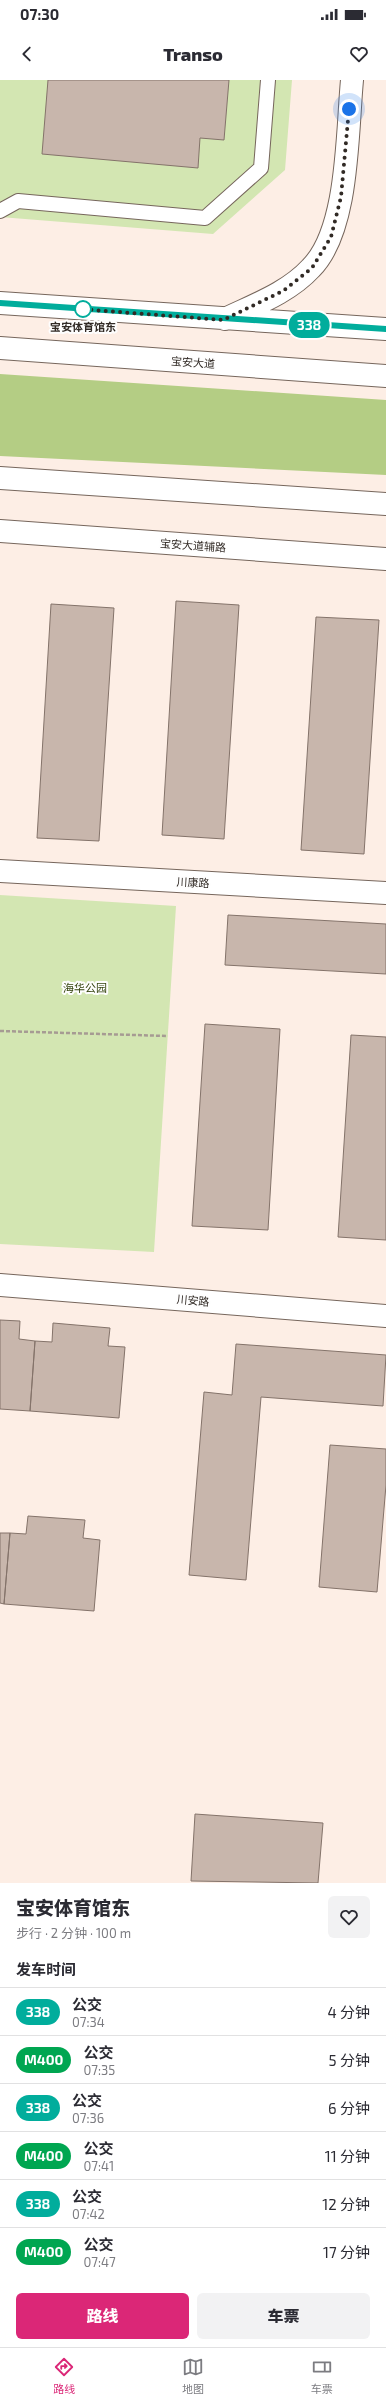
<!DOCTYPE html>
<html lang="zh">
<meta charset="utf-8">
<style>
body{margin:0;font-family:"Exo 2","Noto Sans SC",sans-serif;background:#f2f2f3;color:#2b2b33;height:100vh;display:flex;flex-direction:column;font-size:15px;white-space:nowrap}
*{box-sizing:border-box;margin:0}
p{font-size:13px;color:#7c7c81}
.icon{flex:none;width:22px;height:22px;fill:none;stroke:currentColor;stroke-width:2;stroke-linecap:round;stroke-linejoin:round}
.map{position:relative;height:1803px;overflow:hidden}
.details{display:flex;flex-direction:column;background:#fff;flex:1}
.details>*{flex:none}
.badge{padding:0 8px;border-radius:13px;font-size:14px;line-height:26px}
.you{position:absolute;width:20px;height:20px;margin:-10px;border:3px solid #fff;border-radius:50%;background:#1a73e8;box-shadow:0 0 0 6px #1a73e833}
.map>.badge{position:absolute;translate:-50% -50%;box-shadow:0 0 0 2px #fff}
h2{padding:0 16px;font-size:15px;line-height:36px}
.round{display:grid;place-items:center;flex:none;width:42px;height:42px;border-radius:6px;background:#f2f2f3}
.headline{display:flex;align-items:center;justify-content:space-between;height:68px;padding:0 16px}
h1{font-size:19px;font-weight:800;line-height:30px}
.primary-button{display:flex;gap:8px;margin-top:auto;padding:8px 16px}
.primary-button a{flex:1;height:46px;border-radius:6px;background:#db2777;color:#fff;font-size:16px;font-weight:800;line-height:46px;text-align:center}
.primary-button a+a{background:#f2f2f3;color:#2b2b33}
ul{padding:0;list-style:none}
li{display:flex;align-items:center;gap:12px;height:48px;padding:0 16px;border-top:1px solid #e1e1e2}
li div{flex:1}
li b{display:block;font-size:15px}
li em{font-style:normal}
li .badge{min-width:44px;font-weight:700;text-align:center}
.status{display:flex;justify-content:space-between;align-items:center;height:28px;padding:0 20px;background:#fff;direction:ltr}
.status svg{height:11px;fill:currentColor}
header{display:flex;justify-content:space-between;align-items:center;height:52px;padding:0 16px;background:#fff;font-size:18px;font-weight:800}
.tabs{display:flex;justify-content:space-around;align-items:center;height:56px;border-top:1px solid #e1e1e2;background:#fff;font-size:11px;color:#7c7c81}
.tabs a{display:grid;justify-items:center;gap:2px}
.tabs .selected{color:#db2777}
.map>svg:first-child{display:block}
</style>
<div class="status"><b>07:30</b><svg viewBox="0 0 49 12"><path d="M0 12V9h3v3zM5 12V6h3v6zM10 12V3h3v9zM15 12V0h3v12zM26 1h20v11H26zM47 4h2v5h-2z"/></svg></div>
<header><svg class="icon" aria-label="back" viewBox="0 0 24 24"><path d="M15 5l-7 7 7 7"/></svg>Transo<svg class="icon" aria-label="heart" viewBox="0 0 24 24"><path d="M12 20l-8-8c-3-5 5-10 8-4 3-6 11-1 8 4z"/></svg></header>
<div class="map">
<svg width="386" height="1803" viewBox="0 0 386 1803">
<rect width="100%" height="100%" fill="#fdeee5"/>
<path fill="#d3e6b2" d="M 0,0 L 292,0 L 285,90 L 213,154 L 0,137 Z
M 0,815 L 176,826 L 154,1172 L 0,1164 Z"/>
<path fill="#b4cd84" d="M 0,294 L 386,320 L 386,395 L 0,376 Z"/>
<path fill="#c8b6ac" stroke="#84736a" d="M 48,0 L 229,0 L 224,60 L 200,58 L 198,88 L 42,74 Z
M 176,521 L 239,525 L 224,759 L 162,755 Z
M 51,524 L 114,528 L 99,761 L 37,758 Z
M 316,537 L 379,540 L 364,774 L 301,770 Z
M 228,835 L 386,844 L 386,894 L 225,885 Z
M 205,944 L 280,949 L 268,1150 L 192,1146 Z
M 351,955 L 386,957 L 386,1160 L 338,1157 Z
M 0,1240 L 20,1241 L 19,1259 L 35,1261 L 30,1331 L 0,1329 Z
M 53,1243 L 110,1248 L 108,1266 L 125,1267 L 119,1338 L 30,1331 L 35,1261 L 52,1262 Z
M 236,1264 L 386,1275 L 383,1326 L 261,1317 L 246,1500 L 189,1495 L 204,1312 L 232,1315 Z
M 330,1365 L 386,1369 L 386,1405 L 377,1512 L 319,1507 Z
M 28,1436 L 85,1440 L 83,1458 L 100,1460 L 94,1531 L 4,1524 L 10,1453 L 26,1454 Z
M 0,1453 L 10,1453 L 4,1524 L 0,1523 Z
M 195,1734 L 323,1743 L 318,1803 L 191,1801 Z"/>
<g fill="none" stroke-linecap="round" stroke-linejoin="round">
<defs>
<path id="service" d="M 0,131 L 18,121 L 205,138 L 261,88 L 268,0"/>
<path id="minor" d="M 0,791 L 386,813
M 0,1205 L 386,1236"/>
<path id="secondary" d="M 0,223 L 386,249
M 225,239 C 254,225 288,213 311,188 C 349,150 347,52 352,0
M 0,451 L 386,479"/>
<path id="primary" d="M 0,268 L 386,296
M 0,398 L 386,424"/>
</defs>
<use href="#service" stroke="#76665c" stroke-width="16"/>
<use href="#minor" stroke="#76665c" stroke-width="24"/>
<use href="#secondary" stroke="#76665c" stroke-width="24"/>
<use href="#primary" stroke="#76665c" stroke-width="24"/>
<path stroke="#a69b93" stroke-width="2.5" stroke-dasharray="4 2" stroke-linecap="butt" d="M 0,951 L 168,956"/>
<use href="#service" stroke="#fff" stroke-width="14"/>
<use href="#minor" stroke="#fff" stroke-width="22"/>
<use href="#secondary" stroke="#fff" stroke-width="22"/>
<use href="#primary" stroke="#fff" stroke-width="22"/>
</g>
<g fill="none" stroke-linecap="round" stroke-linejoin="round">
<defs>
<path id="line" d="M 0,223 L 386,249"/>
</defs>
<use href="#line" stroke="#fff" stroke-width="9"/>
<use href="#line" stroke="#01ad9c" stroke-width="6"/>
<path stroke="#312a25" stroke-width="4" stroke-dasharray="0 7.2" d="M 83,229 L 80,229 L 223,240 L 283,211 L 312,188 L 331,157 L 341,117 L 349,29"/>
</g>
<circle fill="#fff" stroke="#01ad9c" stroke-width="2" cx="83" cy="229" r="8"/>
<g text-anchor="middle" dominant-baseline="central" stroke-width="4" stroke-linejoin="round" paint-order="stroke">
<g font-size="11" font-weight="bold" fill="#312a25" stroke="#fefefe">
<text x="83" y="246">宝安体育馆东</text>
</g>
<g font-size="11" fill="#312a25" stroke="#fefefe">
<text transform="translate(193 282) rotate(4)">宝安大道</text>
<text transform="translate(193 465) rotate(4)">宝安大道辅路</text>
<text transform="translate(193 802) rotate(3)">川康路</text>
<text transform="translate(193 1220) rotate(5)">川安路</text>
</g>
<g font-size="11" fill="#35440f" stroke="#fefefe">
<text x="85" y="907">海华公园</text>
</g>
</g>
</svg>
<div class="you" style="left:349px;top:29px"></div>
<b class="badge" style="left:309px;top:245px;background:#01ad9c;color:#fff">338</b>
</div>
<section class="details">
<div class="headline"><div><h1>宝安体育馆东</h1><p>步行 · 2 分钟 · 100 m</p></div><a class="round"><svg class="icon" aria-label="heart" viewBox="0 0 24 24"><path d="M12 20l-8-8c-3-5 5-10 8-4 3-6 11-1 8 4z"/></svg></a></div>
<h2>发车时间</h2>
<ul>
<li><span class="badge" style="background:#01ad9c;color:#fff">338</span><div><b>公交</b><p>07:34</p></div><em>4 分钟</em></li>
<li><span class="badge" style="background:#00a651;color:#fff">M400</span><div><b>公交</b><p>07:35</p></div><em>5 分钟</em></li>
<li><span class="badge" style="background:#01ad9c;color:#fff">338</span><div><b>公交</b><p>07:36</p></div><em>6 分钟</em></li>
<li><span class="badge" style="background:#00a651;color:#fff">M400</span><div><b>公交</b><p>07:41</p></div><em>11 分钟</em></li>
<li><span class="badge" style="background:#01ad9c;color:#fff">338</span><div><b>公交</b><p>07:42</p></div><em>12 分钟</em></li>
<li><span class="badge" style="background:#00a651;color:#fff">M400</span><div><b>公交</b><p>07:47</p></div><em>17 分钟</em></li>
</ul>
<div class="primary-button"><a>路线</a><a>车票</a></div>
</section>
<nav class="tabs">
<a class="selected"><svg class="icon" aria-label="directions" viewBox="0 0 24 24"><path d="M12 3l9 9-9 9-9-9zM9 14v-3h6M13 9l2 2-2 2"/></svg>路线</a>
<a><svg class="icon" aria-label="map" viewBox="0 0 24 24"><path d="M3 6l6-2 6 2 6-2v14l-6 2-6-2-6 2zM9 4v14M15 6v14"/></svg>地图</a>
<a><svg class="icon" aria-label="tickets" viewBox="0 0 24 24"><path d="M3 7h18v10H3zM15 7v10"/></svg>车票</a>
</nav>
